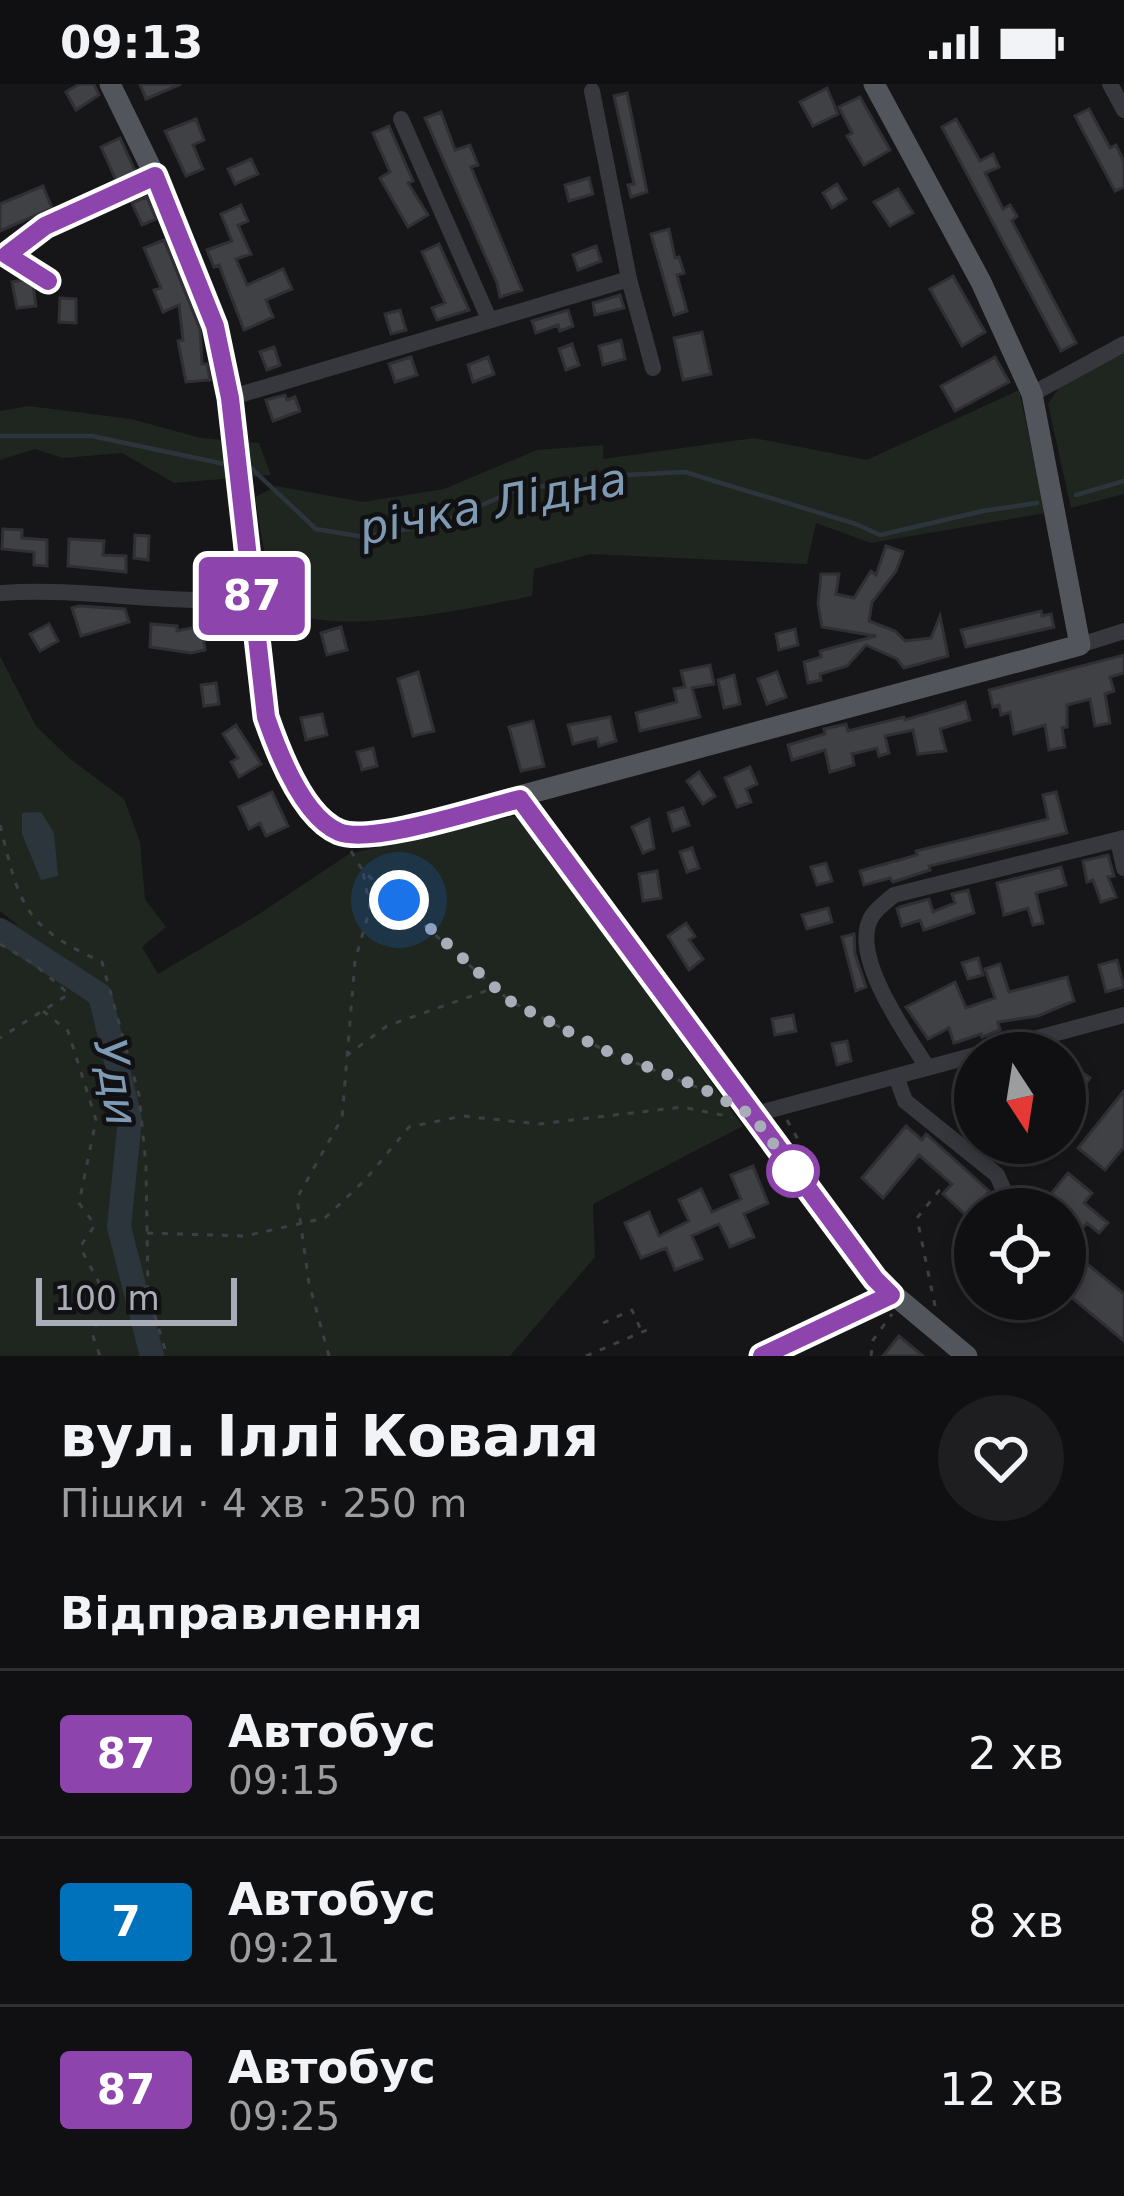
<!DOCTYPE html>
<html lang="uk">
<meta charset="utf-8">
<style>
body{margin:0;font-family:"DejaVu Sans",sans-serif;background:#1e1e20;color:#f1f3f6;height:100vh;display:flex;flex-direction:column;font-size:45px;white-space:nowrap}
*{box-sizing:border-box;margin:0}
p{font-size:39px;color:#9c9d9f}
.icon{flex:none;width:66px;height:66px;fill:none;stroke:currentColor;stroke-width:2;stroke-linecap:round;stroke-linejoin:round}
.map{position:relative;height:1272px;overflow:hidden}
.panel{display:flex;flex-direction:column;background:#101012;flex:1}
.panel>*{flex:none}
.badge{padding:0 24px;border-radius:9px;font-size:42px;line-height:78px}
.needle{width:78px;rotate:168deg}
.fabs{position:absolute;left:954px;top:948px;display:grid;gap:24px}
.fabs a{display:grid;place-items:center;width:132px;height:132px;border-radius:50%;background:#101012;box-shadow:0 6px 18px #0003,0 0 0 3px #303032;font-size:60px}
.scale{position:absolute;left:36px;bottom:30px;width:201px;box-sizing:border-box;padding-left:12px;border:6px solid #a8adb8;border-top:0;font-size:33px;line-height:42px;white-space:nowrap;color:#a8adb8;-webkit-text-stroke:9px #111113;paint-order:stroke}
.you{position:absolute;width:60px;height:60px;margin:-30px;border:9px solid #fff;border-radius:50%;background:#1a73e8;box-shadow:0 0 0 18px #1a73e833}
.map>.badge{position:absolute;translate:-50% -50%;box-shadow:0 0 0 6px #fff}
h2{padding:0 60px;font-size:45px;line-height:108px}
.round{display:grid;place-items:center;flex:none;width:126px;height:126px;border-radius:63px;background:#1e1e20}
.head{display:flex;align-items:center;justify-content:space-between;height:204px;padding:0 60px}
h1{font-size:57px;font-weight:600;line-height:90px}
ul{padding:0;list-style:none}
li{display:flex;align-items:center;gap:36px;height:168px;padding:0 60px;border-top:3px solid #303032}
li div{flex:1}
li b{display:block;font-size:45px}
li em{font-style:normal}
li .badge{min-width:132px;font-weight:700;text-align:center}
.status{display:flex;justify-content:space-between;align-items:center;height:84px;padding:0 60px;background:#101012;direction:ltr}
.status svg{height:33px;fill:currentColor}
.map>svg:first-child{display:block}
</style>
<div class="status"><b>09:13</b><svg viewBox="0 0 49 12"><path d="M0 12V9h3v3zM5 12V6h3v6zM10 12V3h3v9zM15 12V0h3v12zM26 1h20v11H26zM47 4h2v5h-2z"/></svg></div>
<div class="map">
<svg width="1124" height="1272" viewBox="0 0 1124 1272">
<rect width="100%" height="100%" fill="#161618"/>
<path fill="#1e261f" d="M 1124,269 L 1124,410 L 1071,424 L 1048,320 L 1061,301 Z
M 1019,306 L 1045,429 L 871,459 L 816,439 L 807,480 L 591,470 L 534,485 L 532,512 C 481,522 316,559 281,520 C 267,505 260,437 255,413 L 277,402 L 363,418 L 444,405 L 537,366 L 603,361 L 603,375 L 754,354 L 867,376 Z
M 29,322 L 131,335 L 201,354 L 259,359 L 271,391 L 174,399 L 122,369 L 63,374 L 35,365 L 0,376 L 0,327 Z
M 0,572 L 36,642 L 69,674 L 124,715 L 140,758 L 145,815 L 166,843 L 142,863 L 158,890 L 256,832 L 349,770 L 518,731 L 743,1042 L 593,1120 L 595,1173 L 510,1272 L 0,1272 L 0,859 L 4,861 L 0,833 L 19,842 L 0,827 Z"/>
<path fill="#2c353c" d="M 41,728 L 54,749 L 58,792 L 41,796 L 22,750 L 22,729 Z"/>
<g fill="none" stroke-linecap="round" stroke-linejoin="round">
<path stroke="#2c353c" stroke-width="4.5" d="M 0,352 L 92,352 L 229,381
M 250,383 L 316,445 L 364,453 L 441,439 L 514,407 L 605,392 L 685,388 L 856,440 L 880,451 L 983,427 L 1037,419
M 1076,411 L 1124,397"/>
<path stroke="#2c353c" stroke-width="24" d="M 0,846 L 100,911 L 130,1035 L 119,1143 L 152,1272"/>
</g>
<path fill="#404145" stroke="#303034" stroke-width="3" d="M 79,0 L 94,0 L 99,11 L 76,26 L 66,8 Z
M 140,0 L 181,0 L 146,15 Z
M 827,4 L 838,30 L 813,42 L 800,18 Z
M 627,9 L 647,108 L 631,113 L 628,101 L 634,100 L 614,12 Z
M 860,13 L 890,66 L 864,81 L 847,52 L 852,49 L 839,23 Z
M 1089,25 L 1110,64 L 1116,61 L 1124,78 L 1124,103 L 1115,107 L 1075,32 Z
M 441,28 L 455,66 L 470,61 L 478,81 L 471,83 L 522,206 L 500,213 L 497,199 L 425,34 Z
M 196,35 L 204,56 L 193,61 L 203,85 L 186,92 L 165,47 Z
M 956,35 L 980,77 L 993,70 L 999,83 L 985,89 L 1003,125 L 1010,121 L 1017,132 L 1012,137 L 1076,259 L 1061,267 L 942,43 Z
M 389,42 L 413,97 L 408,99 L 428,131 L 408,143 L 380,94 L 390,88 L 373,49 Z
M 120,54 L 135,87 L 116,96 L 101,63 Z
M 251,75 L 258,90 L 235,100 L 228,85 Z
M 589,94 L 593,110 L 569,117 L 565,101 Z
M 837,100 L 846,115 L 832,124 L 823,109 Z
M 43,102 L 52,124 L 0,147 L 0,120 Z
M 898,105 L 913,129 L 890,142 L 874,118 Z
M 147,113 L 156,135 L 142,141 L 132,119 Z
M 241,121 L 248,137 L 238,141 L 251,170 L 236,175 L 247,201 L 283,185 L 292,205 L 266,216 L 273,233 L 244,246 L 219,181 L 214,183 L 207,166 L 232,157 L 221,130 Z
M 669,145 L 675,174 L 679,173 L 684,189 L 677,191 L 687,227 L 674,231 L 651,150 Z
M 164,156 L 200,245 L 202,280 L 207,280 L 210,296 L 186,298 L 178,257 L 183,256 L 179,221 L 163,228 L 154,206 L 161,204 L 144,164 Z
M 439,160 L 469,226 L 437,236 L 432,224 L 445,219 L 422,168 Z
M 596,162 L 601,177 L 578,186 L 573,171 Z
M 953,192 L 985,248 L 962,262 L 930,205 Z
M 23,196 L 33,202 L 36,222 L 17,224 L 12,198 Z
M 620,211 L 624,224 L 595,231 L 593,219 Z
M 60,214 L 76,215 L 76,239 L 59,238 Z
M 400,226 L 406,246 L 391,250 L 385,230 Z
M 568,226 L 573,242 L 560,247 L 558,241 L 536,249 L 532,237 Z
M 702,248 L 711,290 L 683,296 L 674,254 Z
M 621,256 L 625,275 L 603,281 L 599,262 Z
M 572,260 L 579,281 L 566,286 L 559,265 Z
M 274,263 L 280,281 L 267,286 L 260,268 Z
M 411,273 L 417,291 L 395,298 L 389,280 Z
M 488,273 L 494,290 L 473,298 L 468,281 Z
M 995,273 L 1009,298 L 955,327 L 941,302 Z
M 285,311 L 287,316 L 295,313 L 300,327 L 273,337 L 266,316 Z
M 3,445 L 22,446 L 22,454 L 47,456 L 47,482 L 34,481 L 34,468 L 2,465 Z
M 135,451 L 149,452 L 148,476 L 134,474 Z
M 69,455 L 104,457 L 103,471 L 126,472 L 126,488 L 68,482 Z
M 886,462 L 903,468 L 896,487 L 872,518 L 869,537 L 895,547 L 905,557 L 931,554 L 940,532 L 948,572 L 904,584 L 897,575 L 866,561 L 847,582 L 820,590 L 821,596 L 808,599 L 804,578 L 821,573 L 820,567 L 876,552 L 822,543 L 818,520 L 821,490 L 839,490 L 836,510 L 854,514 L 871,487 L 876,491 Z
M 197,481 L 216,482 L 216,499 L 196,498 Z
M 79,522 L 125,525 L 129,538 L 81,552 L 72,524 Z
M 1041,527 L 1042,532 L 1051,530 L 1054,543 L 966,563 L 961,546 Z
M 49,540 L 58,557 L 40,567 L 30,550 Z
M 151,540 L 177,542 L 177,547 L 202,542 L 205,566 L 191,569 L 150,563 Z
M 341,543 L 347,566 L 327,571 L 321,549 Z
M 795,545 L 798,561 L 779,566 L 776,550 Z
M 1124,571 L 1124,589 L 1110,593 L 1114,607 L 1105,610 L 1110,639 L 1095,642 L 1090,615 L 1067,621 L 1067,643 L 1062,644 L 1065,663 L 1049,666 L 1045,641 L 1014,650 L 1010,628 L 1001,631 L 999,621 L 993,623 L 989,606 Z
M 710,581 L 714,600 L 692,604 L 700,633 L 640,647 L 636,629 L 677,618 L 674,605 L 685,603 L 681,587 Z
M 418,588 L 434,647 L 413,652 L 398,595 Z
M 777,588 L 786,613 L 767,620 L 758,595 Z
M 734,591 L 740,620 L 724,624 L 718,596 Z
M 216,599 L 219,620 L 204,622 L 201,601 Z
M 965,618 L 970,636 L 940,645 L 946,667 L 918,670 L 913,646 L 885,652 L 889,669 L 879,672 L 877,664 L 852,670 L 854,681 L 830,688 L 825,666 L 792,676 L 788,661 L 825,650 L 824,645 L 846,640 L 848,647 L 904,633 L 905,636 Z
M 322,630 L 327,651 L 306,656 L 301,634 Z
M 610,633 L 616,657 L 599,662 L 597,654 L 573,660 L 568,641 Z
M 533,637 L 544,682 L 521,687 L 509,643 Z
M 236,641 L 261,680 L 239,693 L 231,678 L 238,674 L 223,650 Z
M 373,664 L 377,682 L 362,686 L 357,668 Z
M 750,683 L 757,700 L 746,705 L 751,718 L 737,723 L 725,694 Z
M 699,688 L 715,712 L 703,720 L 687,697 Z
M 272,708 L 288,742 L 266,752 L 260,739 L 249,745 L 239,723 Z
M 1056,708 L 1067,749 L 929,782 L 930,786 L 893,798 L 890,794 L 864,801 L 860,787 L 917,771 L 916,767 L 1048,735 L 1043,711 Z
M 683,724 L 689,741 L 673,747 L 668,729 Z
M 649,735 L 654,764 L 643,769 L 632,743 Z
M 692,764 L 699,784 L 687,788 L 680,768 Z
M 1108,771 L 1114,792 L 1108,793 L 1116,813 L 1101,818 L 1093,796 L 1087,798 L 1083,777 Z
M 826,779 L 832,797 L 817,801 L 811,783 Z
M 1061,783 L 1066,801 L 1036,809 L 1043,839 L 1033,841 L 1028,824 L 1004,831 L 997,799 Z
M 657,787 L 661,814 L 643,817 L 639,790 Z
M 968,806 L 974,829 L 924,846 L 920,836 L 902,842 L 897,825 L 900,823 L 929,815 L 933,828 L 955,819 L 952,810 Z
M 828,824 L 832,838 L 807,845 L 802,831 Z
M 686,839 L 695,852 L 689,856 L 703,875 L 689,886 L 668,852 Z
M 854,850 L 855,870 L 866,903 L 856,907 L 842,853 Z
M 978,874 L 983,891 L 968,895 L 962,879 Z
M 1117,876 L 1124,903 L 1106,908 L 1099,881 Z
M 1000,880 L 1009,908 L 1067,893 L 1074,917 L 1038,932 L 998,938 L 1000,946 L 982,953 L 981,950 L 954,959 L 949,944 L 928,955 L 906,923 L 955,898 L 966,924 L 995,914 L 985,885 Z
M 793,931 L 796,947 L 775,951 L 772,935 Z
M 847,957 L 851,977 L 837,981 L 832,960 Z
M 1065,977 L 1090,994 L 1065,1029 Z
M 1124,1007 L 1124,1063 L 1105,1086 L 1078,1064 Z
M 906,1042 L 922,1056 L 926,1050 L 989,1107 L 970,1135 L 943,1110 L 952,1100 L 919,1071 L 883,1114 L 862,1094 Z
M 753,1082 L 768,1119 L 744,1130 L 754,1153 L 730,1163 L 719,1140 L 692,1152 L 702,1175 L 675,1186 L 666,1164 L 641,1174 L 625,1139 L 649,1128 L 659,1152 L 689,1137 L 679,1116 L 701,1105 L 712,1128 L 741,1115 L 731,1091 Z
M 1068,1089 L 1092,1109 L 1084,1119 L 1108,1139 L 1099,1149 L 1087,1139 L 1065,1163 L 1065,1125 L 1008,1125 L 1021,1105 L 1041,1122 Z
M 1086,1179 L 1124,1210 L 1124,1257 L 1065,1208 Z
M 899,1252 L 923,1272 L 883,1272 Z"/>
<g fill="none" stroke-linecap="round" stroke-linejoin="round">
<path stroke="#3d3f44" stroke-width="3" stroke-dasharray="6 9" stroke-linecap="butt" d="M 0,741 C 20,822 23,842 102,878 L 139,1011 L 146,1081 L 148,1209 L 167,1272
M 351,767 L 363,787 L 510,917 L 604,966 L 716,1011
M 0,860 L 34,880 L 69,910 L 0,954
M 43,927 L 68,947 L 96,1036 L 79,1119 L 95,1141 L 80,1163 L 105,1210 L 93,1252 L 100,1272
M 346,972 L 387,942 L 494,904
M 787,1036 L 812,1080
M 147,1149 L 245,1152 L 325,1134 L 366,1095 L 409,1043 L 463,1032 L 539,1040 L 682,1023 L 732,1033
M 935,1222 L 917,1134 L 942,1103
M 603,1239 L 632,1226 L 641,1246
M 329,1272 L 309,1199 L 297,1114 L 342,1034 L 355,877 L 370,824 L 363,788
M 586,1272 L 647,1246
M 871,1272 L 873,1256 L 892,1230"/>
<path stroke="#37383d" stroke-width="16" d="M 1110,0 L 1124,26
M 592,7 L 629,195 L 653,284
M 401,35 L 489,235
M 0,167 L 7,171 L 45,142 L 155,92
M 7,171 L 48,197
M 1032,310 L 1124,260
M 229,314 L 629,195
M 2,509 C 86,503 169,522 252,514
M 1080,561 L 1124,547
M 1118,756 L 1124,784
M 982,969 L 1124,931
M 927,983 C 907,951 848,870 872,832 C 877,824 887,817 894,811 L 1124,754
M 896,992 L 905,1017 L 997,1091 L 1005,1109 L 991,1125
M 752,1031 L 975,971
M 762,1272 L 891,1211"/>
<path stroke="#53555c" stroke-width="21" d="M 110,0 L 155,92 L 215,242 L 229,314 L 266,633 C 278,668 303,734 339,748 C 350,752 367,750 379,750 L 1080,561 L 1032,310 L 981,198 L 874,0
M 520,715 L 875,1195 L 967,1272"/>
</g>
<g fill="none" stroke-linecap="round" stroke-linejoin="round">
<defs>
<path id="line" d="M 48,197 L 7,171 L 45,142 L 155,92 L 215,242 L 230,314 L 266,633 C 278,668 303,733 339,748 C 371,761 483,724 520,715 L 875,1195 L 891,1211 L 762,1272"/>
</defs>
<use href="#line" stroke="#fff" stroke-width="27"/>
<use href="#line" stroke="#8e44ad" stroke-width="18"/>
<path stroke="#a8adb8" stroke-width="12" stroke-dasharray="0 21.6" d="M 399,816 L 510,917 L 604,966 L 700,1003 L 752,1031 L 801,1097 L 793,1087"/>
</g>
<circle fill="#fff" stroke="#8e44ad" stroke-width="6" cx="793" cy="1087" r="24"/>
<g text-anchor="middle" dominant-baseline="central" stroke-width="9" stroke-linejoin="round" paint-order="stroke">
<g font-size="45" font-style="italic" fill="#7f9bb3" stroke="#111113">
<text transform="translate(493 420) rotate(-11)">річка Лідна</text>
<text transform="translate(116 998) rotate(81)">Уди</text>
</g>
</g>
</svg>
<div class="fabs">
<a><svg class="needle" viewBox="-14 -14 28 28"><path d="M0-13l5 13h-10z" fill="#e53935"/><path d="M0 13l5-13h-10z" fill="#9c9d9f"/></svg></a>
<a><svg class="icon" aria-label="locate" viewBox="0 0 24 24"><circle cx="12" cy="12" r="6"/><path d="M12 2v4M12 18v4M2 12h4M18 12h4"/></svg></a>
</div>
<div class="scale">100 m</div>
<div class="you" style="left:399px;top:816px"></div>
<b class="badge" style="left:252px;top:512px;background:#8e44ad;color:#fff">87</b>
</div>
<section class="panel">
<div class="head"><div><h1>вул. Іллі Коваля</h1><p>Пішки · 4 хв · 250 m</p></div><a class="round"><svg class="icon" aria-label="heart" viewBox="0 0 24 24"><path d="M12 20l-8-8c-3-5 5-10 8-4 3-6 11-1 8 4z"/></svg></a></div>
<h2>Відправлення</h2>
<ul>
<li><span class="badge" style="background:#8e44ad;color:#fff">87</span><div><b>Автобус</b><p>09:15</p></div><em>2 хв</em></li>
<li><span class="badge" style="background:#0072bc;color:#fff">7</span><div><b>Автобус</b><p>09:21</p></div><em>8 хв</em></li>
<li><span class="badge" style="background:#8e44ad;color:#fff">87</span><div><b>Автобус</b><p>09:25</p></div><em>12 хв</em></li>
</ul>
</section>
